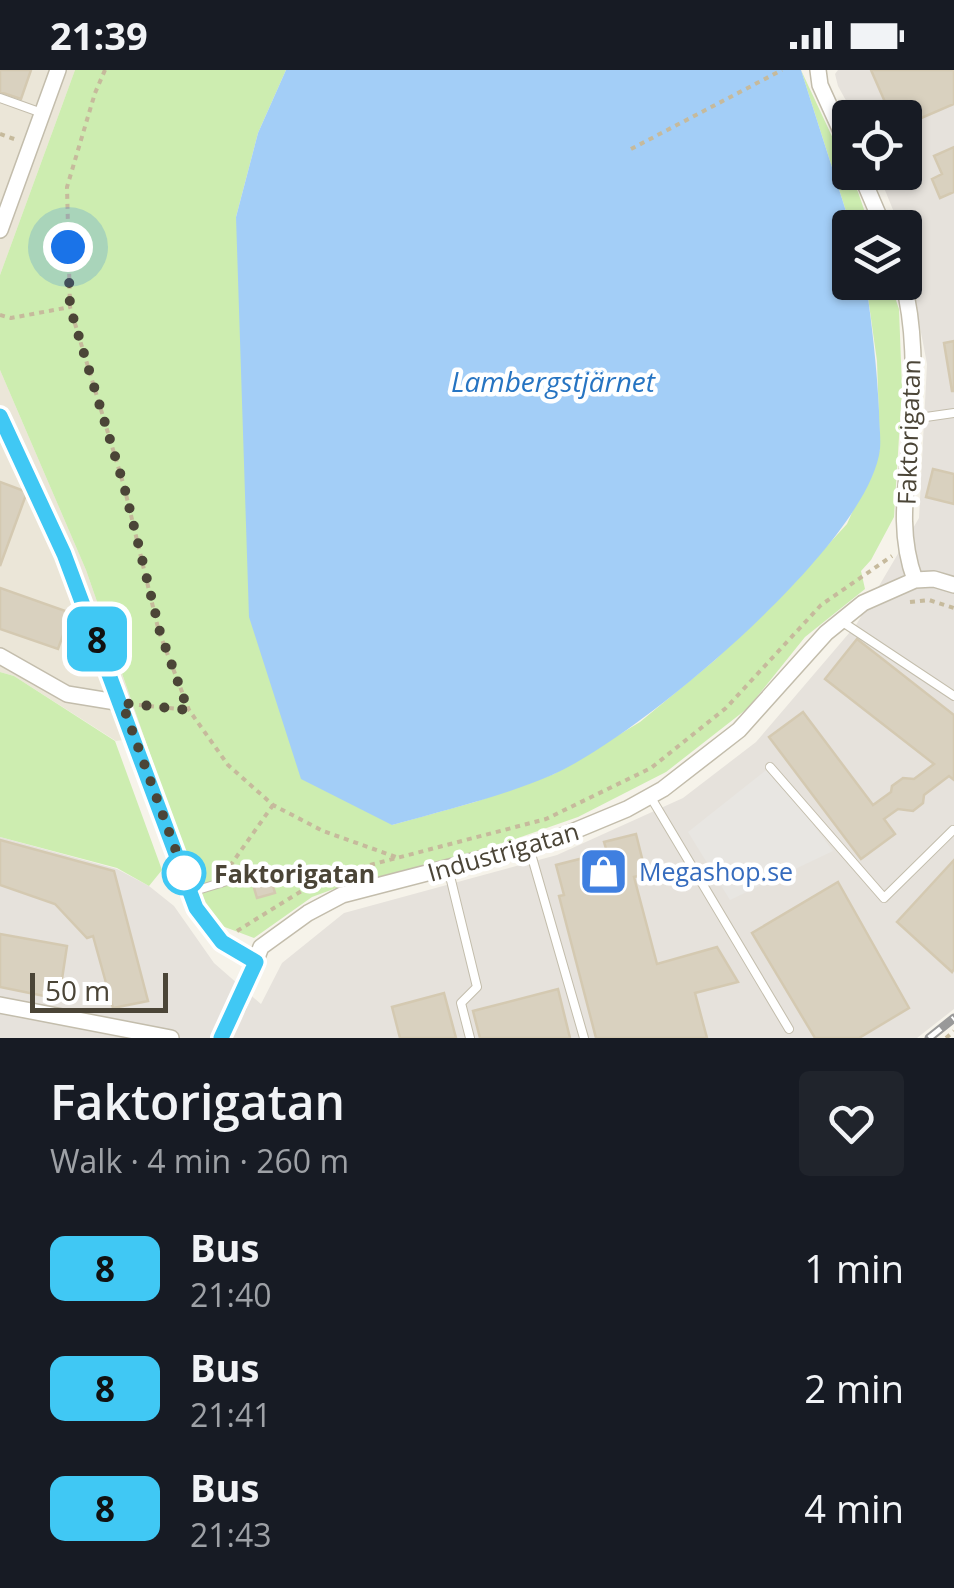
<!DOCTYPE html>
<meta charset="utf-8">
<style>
body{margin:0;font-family:"Open Sans",sans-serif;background:#20242c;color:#f1f3f6;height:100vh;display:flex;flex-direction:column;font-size:38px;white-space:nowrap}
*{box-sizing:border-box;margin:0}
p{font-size:32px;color:#9ea1a6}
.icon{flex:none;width:55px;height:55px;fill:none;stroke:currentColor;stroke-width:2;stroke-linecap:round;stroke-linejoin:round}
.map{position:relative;height:968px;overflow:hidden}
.details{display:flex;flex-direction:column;background:#171b24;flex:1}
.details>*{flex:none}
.badge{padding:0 20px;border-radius:15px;font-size:35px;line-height:65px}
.tools{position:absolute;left:832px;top:30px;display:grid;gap:20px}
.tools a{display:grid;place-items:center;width:90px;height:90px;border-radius:10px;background:#171b24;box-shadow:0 2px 8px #0004;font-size:50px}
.scale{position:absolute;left:30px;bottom:25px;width:138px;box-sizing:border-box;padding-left:10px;border:5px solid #4b4537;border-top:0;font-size:28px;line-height:35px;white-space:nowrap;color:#4b4537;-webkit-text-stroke:8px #fff;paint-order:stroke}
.you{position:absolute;width:50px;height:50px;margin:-25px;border:8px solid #fff;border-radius:50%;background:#1a73e8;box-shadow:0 0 0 15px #1a73e833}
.map>.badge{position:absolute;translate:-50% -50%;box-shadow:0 0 0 5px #fff}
.round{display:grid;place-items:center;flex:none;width:105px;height:105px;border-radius:10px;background:#20242c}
.head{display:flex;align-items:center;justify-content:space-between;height:170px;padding:0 50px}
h1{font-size:48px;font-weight:600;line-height:75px}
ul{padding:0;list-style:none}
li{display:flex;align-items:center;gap:30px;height:120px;padding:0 50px}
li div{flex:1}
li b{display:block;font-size:38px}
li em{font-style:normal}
li .badge{min-width:110px;font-weight:700;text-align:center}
.status{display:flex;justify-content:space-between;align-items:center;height:70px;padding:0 50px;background:#171b24;direction:ltr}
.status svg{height:28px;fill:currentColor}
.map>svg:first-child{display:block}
</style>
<div class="status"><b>21:39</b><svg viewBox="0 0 49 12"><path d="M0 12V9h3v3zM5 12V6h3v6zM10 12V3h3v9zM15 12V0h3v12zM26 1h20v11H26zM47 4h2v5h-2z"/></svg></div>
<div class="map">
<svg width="954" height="968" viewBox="0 0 954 968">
<rect width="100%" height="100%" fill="#f6f3ea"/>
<path fill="#ebe6d8" d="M 0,0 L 75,0 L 0,205 Z
M 0,300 L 86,500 L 144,667 L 116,671 L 14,606 L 0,602 Z"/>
<path fill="#e6e2dc" d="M 838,0 L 954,0 L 954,939 L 917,968 L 0,968 L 0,767 L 117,799 L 149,816 L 174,836 L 214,893 L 261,934 L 282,893 L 344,843 L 557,785 L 683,728 L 756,672 L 856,555 L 919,448 L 927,294 L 905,178 L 905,158 L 900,157 L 878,103 L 905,102 L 905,48 L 855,47 L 838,16 L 835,4 Z"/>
<path fill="#cdedb0" d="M 75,0 L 286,0 L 258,63 L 236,147 L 392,755 L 475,732 L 554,704 L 640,652 L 715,590 L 784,523 L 847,454 L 880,379 L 877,291 L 866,213 L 890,213 L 899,239 L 902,319 L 894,447 L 871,490 L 861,501 L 865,519 L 805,567 L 748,638 L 666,702 L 578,747 L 489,778 L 339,817 L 312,827 L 254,868 L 214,853 L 190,799 L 86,500 L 0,300 L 0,205 Z
M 801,0 L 858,122 L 870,157 L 851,157 Z
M 0,602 L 14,606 L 115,671 L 162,800 L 149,816 L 117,798 L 0,767 Z"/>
<path fill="#e8e6e2" d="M 770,697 L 833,781 L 730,830 L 688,762 Z"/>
<path fill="#a3cef7" d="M 286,0 L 801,0 L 851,157 L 850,212 L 866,213 C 872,256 877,298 879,341 C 879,353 881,367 880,379 C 869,474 639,667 552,705 C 501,727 446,740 392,755 L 301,709 L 249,547 L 236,147 L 258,63 Z"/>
<path fill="#d9d1bf" stroke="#d4c9b1" stroke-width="2.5" d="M 0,0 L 31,0 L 21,29 L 0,22 Z
M 871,0 L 954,0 L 954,34 L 905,55 L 905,48 L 892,48 Z
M 954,77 L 954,122 L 940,128 L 932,109 L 942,104 L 934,86 Z
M 954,271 L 954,321 L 952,321 L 944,273 Z
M 933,399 L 954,404 L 954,434 L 926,427 Z
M 0,412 L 27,422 L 0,496 Z
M 0,518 L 71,543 L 58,579 L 0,559 Z
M 857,569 L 954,645 L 954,710 L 949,706 L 924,725 L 923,733 L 913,741 L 898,739 L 884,749 L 895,764 L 861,789 L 769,667 L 803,642 L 873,735 L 891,722 L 892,716 L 903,708 L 914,709 L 934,694 L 825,609 Z
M 636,764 L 646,804 L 634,807 L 657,894 L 717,877 L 738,912 L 695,923 L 707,968 L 596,968 L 559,826 L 564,825 L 556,795 L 607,782 L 604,772 Z
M 0,770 L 114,801 L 148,931 L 113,938 L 93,866 L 87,868 L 55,834 L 0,815 Z
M 954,790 L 954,899 L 952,902 L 897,852 Z
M 270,806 L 275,823 L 257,828 L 252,811 Z
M 838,812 L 909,938 L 859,968 L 815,968 L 752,863 Z
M 0,864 L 67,876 L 59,929 L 0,917 Z
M 558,919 L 570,968 L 480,968 L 473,941 Z
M 444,923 L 456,968 L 400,968 L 392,937 Z"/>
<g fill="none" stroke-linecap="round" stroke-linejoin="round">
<defs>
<path id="service" d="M 0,28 L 42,43
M 912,349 L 954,343
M 841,551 L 954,626
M 770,697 L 884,828 L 953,760
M 650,726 L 789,959
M 529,777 L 584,968
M 448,798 L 477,917 L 461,933 L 470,968
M 191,822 L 263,800"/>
<path id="minor" d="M 818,0 L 820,15 L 850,81
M 860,102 L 884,158
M 0,160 L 58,0
M 903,212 C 915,256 914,306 912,350 C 909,406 895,456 915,510
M 0,346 L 64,483 L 196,838 L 222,872 L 256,892
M 0,586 L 67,624 L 122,633
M 0,935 L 171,968
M 221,968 L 238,936 L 261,877 L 308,843 L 342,825 L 550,771 L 627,739 L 663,719 L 739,660 L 826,563 L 863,533 L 915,510 L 934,509 L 954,515"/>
</defs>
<use href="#service" stroke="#c3bdac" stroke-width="10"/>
<use href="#minor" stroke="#c3bdac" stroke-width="18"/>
<path stroke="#c6ba9c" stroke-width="4" stroke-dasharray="5 5" stroke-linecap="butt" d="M 105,0 L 95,23 L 67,117 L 70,237 L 124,416 L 159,562 L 189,640 L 228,695 L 273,735 L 323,761 L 396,787
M 0,64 L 17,70
M 631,79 L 782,0
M 0,245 L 11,248 L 70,237
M 910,532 L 929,530 L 954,538
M 139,635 L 189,640
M 230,796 L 273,735
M 237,861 L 324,807 L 546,749 L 651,698 L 726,638 L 821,535 L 892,486
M 946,968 L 954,961"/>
<use href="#service" stroke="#fff" stroke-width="8"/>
<use href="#minor" stroke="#fff" stroke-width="15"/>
<defs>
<path id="rail" d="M 929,968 L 954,948"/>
</defs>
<use href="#rail" stroke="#999" stroke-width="9"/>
<use href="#rail" stroke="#fff" stroke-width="5" stroke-dasharray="15" stroke-linecap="butt"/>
</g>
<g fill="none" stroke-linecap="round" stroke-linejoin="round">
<defs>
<path id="line" d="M 0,346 L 64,484 L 196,838 L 222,872 L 256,892 L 221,968"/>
</defs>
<use href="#line" stroke="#fff" stroke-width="22"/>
<use href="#line" stroke="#40c8f4" stroke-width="15"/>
<path stroke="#4b4537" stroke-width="10" stroke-dasharray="0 18" d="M 68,177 L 70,237 L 124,416 L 160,562 L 188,640 L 122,633 L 184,803"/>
</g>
<defs>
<symbol id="shop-square" viewBox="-11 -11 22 22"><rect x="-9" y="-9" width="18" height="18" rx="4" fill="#3f7fe0" stroke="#fff"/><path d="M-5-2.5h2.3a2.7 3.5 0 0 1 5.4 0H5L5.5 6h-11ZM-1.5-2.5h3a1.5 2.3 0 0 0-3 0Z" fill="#fff"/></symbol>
</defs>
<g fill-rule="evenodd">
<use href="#shop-square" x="576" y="774" width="55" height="55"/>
</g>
<circle fill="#fff" stroke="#40c8f4" stroke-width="5" cx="184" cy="803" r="20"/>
<g text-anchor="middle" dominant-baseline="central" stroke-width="9" stroke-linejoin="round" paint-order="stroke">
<g font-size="25" fill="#4b4537" stroke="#fff">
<text transform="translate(908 362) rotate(-88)">Faktorigatan</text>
<text transform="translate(503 781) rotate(-16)">Industrigatan</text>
</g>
<g font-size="25" fill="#366cbe" stroke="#fff" text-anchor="start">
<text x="639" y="801">Megashop.se</text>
</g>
<g font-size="25" font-weight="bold" fill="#4b4537" stroke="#fff" text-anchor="start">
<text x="214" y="803">Faktorigatan</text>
</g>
<g font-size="28" font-style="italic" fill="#2674c2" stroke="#fff">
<text x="553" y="311">Lambergstjärnet</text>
</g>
</g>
</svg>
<div class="tools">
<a><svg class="icon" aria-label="locate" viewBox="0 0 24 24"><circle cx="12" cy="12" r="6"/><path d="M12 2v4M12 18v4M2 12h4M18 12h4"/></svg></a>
<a><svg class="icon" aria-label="layers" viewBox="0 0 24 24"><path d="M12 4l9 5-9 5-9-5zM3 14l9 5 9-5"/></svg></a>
</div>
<div class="scale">50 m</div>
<div class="you" style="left:68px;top:177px"></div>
<b class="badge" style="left:97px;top:569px;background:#40c8f4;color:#111">8</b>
</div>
<section class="details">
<div class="head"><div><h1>Faktorigatan</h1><p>Walk · 4 min · 260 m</p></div><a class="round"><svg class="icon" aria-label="heart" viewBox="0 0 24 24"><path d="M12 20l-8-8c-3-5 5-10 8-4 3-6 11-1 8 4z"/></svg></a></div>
<ul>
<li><span class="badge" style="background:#40c8f4;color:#111">8</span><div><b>Bus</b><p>21:40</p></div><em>1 min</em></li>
<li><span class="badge" style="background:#40c8f4;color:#111">8</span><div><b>Bus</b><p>21:41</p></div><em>2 min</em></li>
<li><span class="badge" style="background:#40c8f4;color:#111">8</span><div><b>Bus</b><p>21:43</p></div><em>4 min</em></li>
</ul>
</section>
